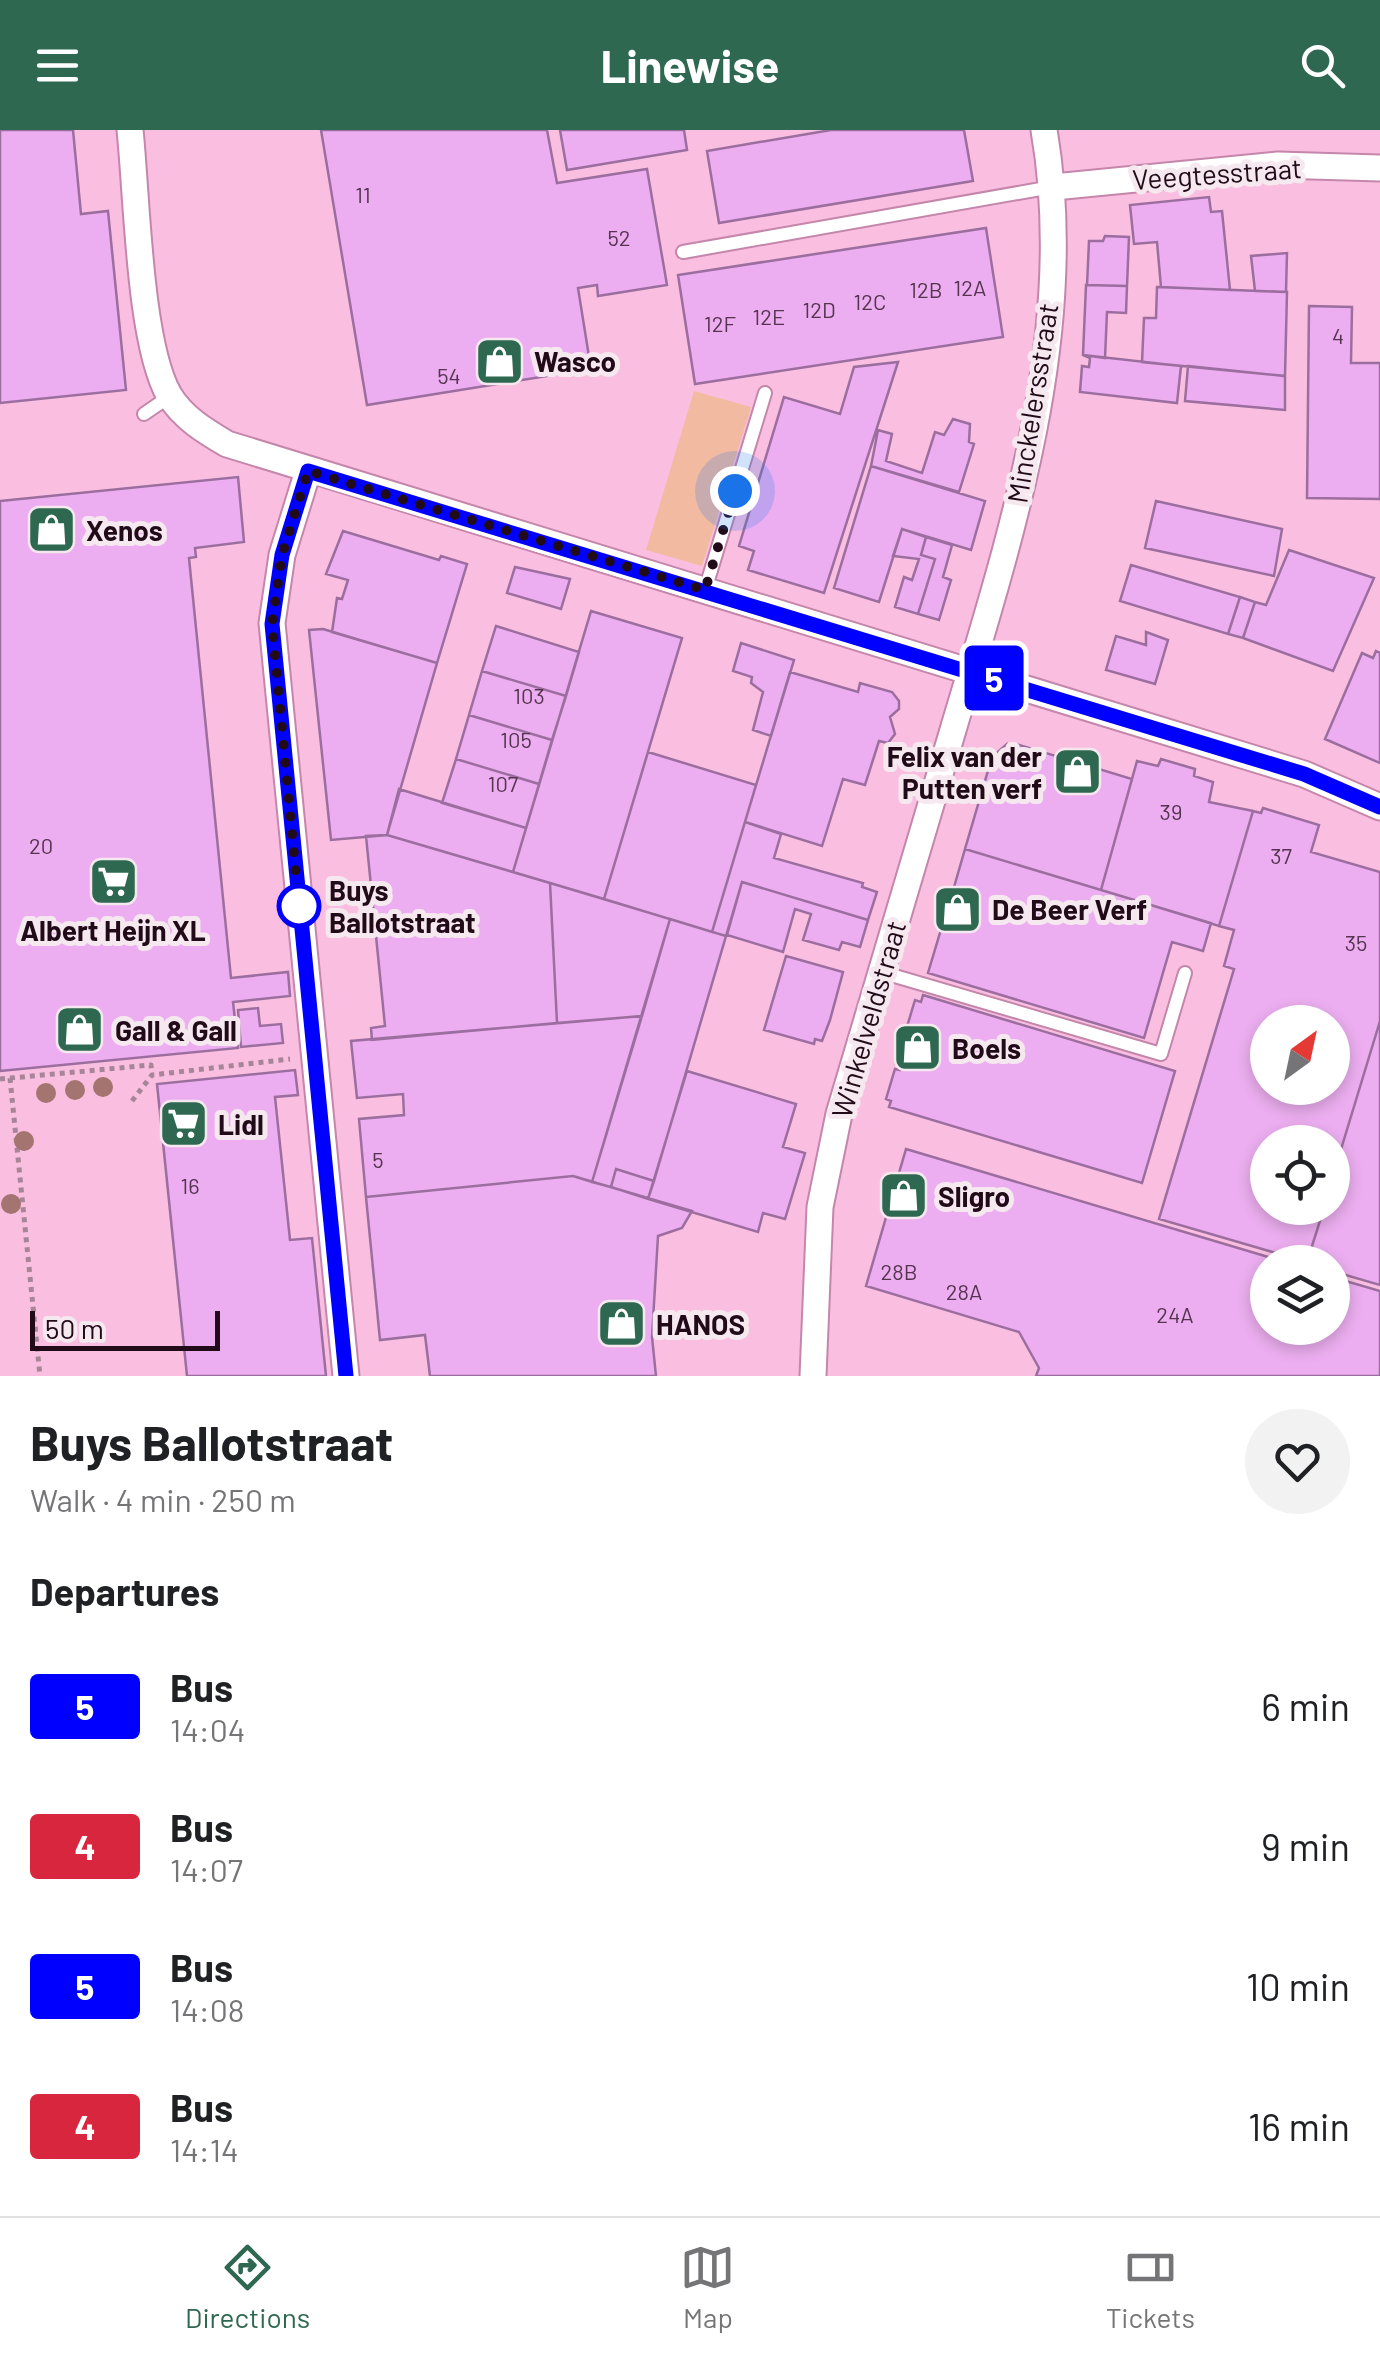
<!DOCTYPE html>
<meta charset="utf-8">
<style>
body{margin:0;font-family:Barlow,sans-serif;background:#f2f2f2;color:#202124;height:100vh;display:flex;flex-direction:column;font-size:38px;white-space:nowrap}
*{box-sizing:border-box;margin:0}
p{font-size:32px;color:#757577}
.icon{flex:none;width:55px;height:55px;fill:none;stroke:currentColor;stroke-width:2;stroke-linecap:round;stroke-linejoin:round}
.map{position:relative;height:1246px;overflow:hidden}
.details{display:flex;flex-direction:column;background:#fff;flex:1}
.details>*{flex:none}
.badge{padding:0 20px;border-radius:8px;font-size:35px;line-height:65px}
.needle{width:65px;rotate:33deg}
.controls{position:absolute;left:1250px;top:875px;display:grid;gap:20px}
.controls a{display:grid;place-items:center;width:100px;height:100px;border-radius:50%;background:#fff;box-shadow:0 5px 15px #0003;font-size:50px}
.scale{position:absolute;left:30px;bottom:25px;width:190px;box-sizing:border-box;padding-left:10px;border:5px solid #220b19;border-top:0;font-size:28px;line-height:35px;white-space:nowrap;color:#220b19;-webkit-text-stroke:8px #f6e8ef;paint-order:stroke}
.you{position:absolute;width:50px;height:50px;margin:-25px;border:8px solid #fff;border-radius:50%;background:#1a73e8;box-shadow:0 0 0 15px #1a73e833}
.map>.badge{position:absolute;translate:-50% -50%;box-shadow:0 0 0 5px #fff}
h2{padding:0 30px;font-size:38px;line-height:90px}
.round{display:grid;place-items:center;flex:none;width:105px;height:105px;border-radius:52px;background:#f2f2f2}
.overview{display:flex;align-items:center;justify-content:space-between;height:170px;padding:0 30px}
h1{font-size:48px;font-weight:700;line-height:75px}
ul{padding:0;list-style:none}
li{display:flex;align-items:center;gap:30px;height:140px;padding:0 30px}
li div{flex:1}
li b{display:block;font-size:38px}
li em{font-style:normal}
li .badge{min-width:110px;font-weight:700;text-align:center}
header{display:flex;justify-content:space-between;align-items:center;height:130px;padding:0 30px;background:#2f6850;color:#fff;font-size:45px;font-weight:700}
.dock{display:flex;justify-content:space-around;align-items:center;height:140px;border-top:2px solid #e0e0e0;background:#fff;font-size:28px;color:#757577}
.dock a{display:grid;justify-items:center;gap:5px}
.dock .current{color:#2f6850}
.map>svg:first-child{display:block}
</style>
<header><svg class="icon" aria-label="menu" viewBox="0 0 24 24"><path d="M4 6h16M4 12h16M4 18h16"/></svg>Linewise<svg class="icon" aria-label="search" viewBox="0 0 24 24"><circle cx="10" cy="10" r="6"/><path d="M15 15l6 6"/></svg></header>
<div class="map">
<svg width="1380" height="1246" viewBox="0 0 1380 1246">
<rect width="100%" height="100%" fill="#fbd2e8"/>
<path fill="#fabfe0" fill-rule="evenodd" d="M 0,0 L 1380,0 L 1380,1246 L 0,1246 ZM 1268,892 L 1332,892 L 1332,958 L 1268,958 ZM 1268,1012 L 1332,1012 L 1332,1078 L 1268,1078 ZM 1268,1132 L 1332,1132 L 1332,1198 L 1268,1198 Z"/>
<path fill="#f3baa2" d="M 694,261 L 751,277 L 702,436 L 646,420 Z"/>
<path fill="#ecaef0" stroke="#9c6e9f" stroke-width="2.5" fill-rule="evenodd" d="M 0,0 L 73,0 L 81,84 L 108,81 L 126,260 L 0,273 Z
M 321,0 L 547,0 L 557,53 L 647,39 L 667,155 L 598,166 L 597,155 L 578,158 L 591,239 L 367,275 Z
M 560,0 L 684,0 L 687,20 L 567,40 Z
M 831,0 L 964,0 L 973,51 L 719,93 L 707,21 Z
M 1209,67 L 1211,82 L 1222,81 L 1230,160 L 1161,157 L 1157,112 L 1134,114 L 1130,75 Z
M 986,98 L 1003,207 L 695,254 L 678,145 Z
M 1105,106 L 1129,107 L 1127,156 L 1087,155 L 1089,111 L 1103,111 Z
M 1287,123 L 1286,162 L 1255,161 L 1251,126 Z
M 1086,155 L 1127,156 L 1126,183 L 1107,182 L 1105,228 L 1083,225 Z
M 1157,157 L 1287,162 L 1285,246 L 1142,232 L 1144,188 L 1156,188 Z
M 1309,176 L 1352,177 L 1351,233 L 1380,233 L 1380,369 L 1307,368 Z
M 1083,225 L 1181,236 L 1177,273 L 1080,262 L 1082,236 L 1089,237 L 1090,228 Z
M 898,232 L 824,463 L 748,440 L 754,421 L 739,416 L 784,267 L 840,284 L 854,237 Z
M 1188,236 L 1285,246 L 1285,280 L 1185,271 Z
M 953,289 L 970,294 L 969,312 L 974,314 L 959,362 L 871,336 L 878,300 L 892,304 L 886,331 L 922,343 L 935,302 L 944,305 Z
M 871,336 L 985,371 L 971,420 L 902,399 L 879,472 L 834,458 Z
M 238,347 L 244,412 L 195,418 L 196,427 L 189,428 L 231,848 L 288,842 L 290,866 L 233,872 L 238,918 L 0,941 L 0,371 Z
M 1156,371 L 1282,399 L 1274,446 L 1145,418 Z
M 902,399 L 926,407 L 921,425 L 935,429 L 918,484 L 895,477 L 904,447 L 912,450 L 919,429 L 893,426 Z
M 343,401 L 439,430 L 441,426 L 467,434 L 437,533 L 332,502 L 337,468 L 342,469 L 348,450 L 326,444 Z
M 926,407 L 952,415 L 943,447 L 951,450 L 939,490 L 918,484 L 935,429 L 921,425 Z
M 1289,420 L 1374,448 L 1333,541 L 1243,508 L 1255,472 L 1266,475 Z
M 1131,435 L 1240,467 L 1228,504 L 1120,471 Z
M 515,437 L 570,449 L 561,479 L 507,463 Z
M 1240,467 L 1255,472 L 1243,508 L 1228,504 Z
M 591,481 L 682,508 L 604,769 L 513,742 Z
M 496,496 L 579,522 L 566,566 L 482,541 Z
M 323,499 L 437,533 L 387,705 L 331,710 L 309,500 Z
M 1146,502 L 1168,510 L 1155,554 L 1106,540 L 1116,506 L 1146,515 Z
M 741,513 L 794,530 L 771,606 L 753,600 L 763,562 L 751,553 L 752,547 L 733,541 Z
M 1376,521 L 1380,523 L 1380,633 L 1325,609 L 1362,523 L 1373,528 Z
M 482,541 L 566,566 L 552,610 L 469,585 Z
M 790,542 L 858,562 L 860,553 L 892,562 L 899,571 L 899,579 L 890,587 L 895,604 L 888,613 L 879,611 L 865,655 L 843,649 L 822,716 L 745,692 Z
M 469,585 L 552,610 L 539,654 L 456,629 Z
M 1007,614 L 1009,618 L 1016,614 L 1132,649 L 1101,760 L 965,719 L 992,627 Z
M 648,622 L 756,655 L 712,802 L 604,769 Z
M 456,629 L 539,654 L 526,698 L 442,673 Z
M 1161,629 L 1195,639 L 1194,646 L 1213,652 L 1209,672 L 1253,681 L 1219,796 L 1101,760 L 1137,631 L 1158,636 Z
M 399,659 L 526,698 L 513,742 L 387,705 Z
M 1263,678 L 1319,695 L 1311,722 L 1380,742 L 1380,891 L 1332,1049 L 1332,1012 L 1268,1012 L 1268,1078 L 1324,1078 L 1307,1132 L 1159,1089 L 1234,839 L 1224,836 L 1234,800 L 1219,796 L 1253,681 L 1261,683 ZM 1268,892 L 1332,892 L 1332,958 L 1268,958 Z
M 745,692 L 781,704 L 774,728 L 863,753 L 862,757 L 877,762 L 868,790 L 742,752 L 726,806 L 712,802 Z
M 387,705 L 550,753 L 557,893 L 372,910 L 371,898 L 385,896 L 366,706 Z
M 965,719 L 1211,793 L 1203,821 L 1172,812 L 1144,908 L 928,843 L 945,786 L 941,785 L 945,771 L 950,771 Z
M 742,752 L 868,790 L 860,817 L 842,812 L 839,820 L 803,810 L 811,784 L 795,779 L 783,822 L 727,805 Z
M 550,753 L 670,789 L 642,886 L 557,893 Z
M 670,789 L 726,806 L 654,1051 L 616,1039 L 611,1057 L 592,1052 Z
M 786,826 L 843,842 L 830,890 L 822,911 L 815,909 L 814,914 L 764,900 Z
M 923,865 L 1175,941 L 1142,1053 L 889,977 L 891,971 L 886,969 L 895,939 L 900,940 L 902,936 L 896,934 L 905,904 L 912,902 L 906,900 L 915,870 L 921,872 Z
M 258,878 L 260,896 L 281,894 L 283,913 L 241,917 L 238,880 Z
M 642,886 L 592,1052 L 573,1046 L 366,1067 L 359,989 L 404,985 L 403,964 L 357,968 L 351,911 Z
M 1380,891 L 1380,1155 L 1332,1141 L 1332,1132 L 1307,1132 L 1324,1078 L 1332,1078 L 1332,1049 Z
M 295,940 L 298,965 L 275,967 L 290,1110 L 312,1108 L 326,1246 L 187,1246 L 157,954 Z
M 687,941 L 796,974 L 783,1017 L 805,1023 L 785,1089 L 763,1083 L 758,1102 L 648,1069 Z
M 906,1019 L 1285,1132 L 1268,1132 L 1268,1198 L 1332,1198 L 1332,1147 L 1380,1161 L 1380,1246 L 1036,1246 L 1039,1238 L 1019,1202 L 866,1156 Z
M 616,1039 L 654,1051 L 648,1069 L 611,1057 Z
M 573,1046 L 692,1081 L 682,1098 L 658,1106 L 652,1207 L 656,1246 L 430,1246 L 425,1205 L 380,1210 L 366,1067 Z"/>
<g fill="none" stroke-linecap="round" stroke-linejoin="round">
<defs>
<path id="service" d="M 683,122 L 1052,57
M 144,284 L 170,266
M 705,460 L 765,263
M 881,842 L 1161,924 L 1185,843"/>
<path id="minor" d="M 130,0 C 137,66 139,212 169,265 C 183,288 205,301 227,314 L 1304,644 L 1380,677
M 1054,57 L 1278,35 L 1380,38
M 308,341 L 282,425 L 272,493 L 346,1246
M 813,1246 L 820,1077 L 839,984 C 877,856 915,728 953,600 C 1010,408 1079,202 1044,0"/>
</defs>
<use href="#service" stroke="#c486aa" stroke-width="16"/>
<use href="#minor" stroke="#c486aa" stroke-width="29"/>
<path stroke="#a78598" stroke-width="5" stroke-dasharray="5 5" stroke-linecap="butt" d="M 10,948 L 40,1246
M 0,949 L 151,935 L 152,945
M 132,971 L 152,945 L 290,929"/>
<use href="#service" stroke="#fff" stroke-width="12"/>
<use href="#minor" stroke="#fff" stroke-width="25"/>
</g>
<g fill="#a37470">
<circle cx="103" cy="957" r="10"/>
<circle cx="75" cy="960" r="10"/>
<circle cx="46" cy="963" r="10"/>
<circle cx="24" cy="1011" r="10"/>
<circle cx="11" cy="1074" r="10"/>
</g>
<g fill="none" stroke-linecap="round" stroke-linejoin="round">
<defs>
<path id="line" d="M 346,1246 L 272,494 L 282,425 L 308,341 L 1304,644 L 1380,677"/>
</defs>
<use href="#line" stroke="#fff" stroke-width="22"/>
<use href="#line" stroke="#00f" stroke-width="15"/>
<path stroke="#220b19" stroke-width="10" stroke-dasharray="0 18" d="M 299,776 L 272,494 L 282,425 L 308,341 L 705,460 L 735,361"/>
</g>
<defs>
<symbol id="shop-square" viewBox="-11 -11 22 22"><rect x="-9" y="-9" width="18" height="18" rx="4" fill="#2f6850" stroke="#f6e8ef"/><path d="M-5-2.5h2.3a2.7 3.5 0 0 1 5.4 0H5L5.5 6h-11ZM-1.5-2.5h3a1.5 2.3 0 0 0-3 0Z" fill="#fff"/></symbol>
<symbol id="supermarket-square" viewBox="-11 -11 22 22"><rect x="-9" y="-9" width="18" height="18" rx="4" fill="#2f6850" stroke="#f6e8ef"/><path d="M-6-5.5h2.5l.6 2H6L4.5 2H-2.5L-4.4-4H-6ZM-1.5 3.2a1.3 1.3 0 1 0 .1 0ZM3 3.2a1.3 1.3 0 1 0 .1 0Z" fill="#fff"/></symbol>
</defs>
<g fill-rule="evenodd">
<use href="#shop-square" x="472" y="204" width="55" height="55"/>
<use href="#shop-square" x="24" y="372" width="55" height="55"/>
<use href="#shop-square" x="1050" y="614" width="55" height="55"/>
<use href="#supermarket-square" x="86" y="724" width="55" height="55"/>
<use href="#shop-square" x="930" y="752" width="55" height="55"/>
<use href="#shop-square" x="52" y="872" width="55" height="55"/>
<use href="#shop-square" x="890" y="890" width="55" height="55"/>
<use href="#supermarket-square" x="156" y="966" width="55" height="55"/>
<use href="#shop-square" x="876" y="1038" width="55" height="55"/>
<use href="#shop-square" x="594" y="1166" width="55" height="55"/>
</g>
<circle fill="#fff" stroke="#00f" stroke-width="5" cx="299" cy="776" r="20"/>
<g text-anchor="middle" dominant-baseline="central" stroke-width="10" stroke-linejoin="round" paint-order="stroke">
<g font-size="22" fill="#54344f">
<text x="363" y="64">11</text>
<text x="619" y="107">52</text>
<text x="970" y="157">12A</text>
<text x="926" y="159">12B</text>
<text x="870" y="171">12C</text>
<text x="819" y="179">12D</text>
<text x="769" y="186">12E</text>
<text x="720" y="193">12F</text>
<text x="1338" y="205">4</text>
<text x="449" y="245">54</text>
<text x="529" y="565">103</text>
<text x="516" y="609">105</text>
<text x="503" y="653">107</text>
<text x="1171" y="681">39</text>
<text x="41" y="715">20</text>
<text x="1281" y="725">37</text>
<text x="1356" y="812">35</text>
<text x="378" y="1029">5</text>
<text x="190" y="1055">16</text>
<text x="899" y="1141">28B</text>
<text x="964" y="1161">28A</text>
<text x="1175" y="1184">24A</text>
</g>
<g font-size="28" fill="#220b19" stroke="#f6e8ef">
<text transform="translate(1217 43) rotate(-4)">Veegtesstraat</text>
<text transform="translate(1032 273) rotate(-81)">Minckelersstraat</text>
<text transform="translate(868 889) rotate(-74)">Winkelveldstraat</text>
</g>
<g font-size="28" font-weight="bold" fill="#220b19" stroke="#f6e8ef" text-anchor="start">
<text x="534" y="231">Wasco</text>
<text x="86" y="400">Xenos</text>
<text x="1042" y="626" text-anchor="end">Felix van der<tspan x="1042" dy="32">Putten verf</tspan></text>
<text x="992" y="779">De Beer Verf</text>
<text x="113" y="800" text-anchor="middle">Albert Heijn XL</text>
<text x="115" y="900">Gall &amp; Gall</text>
<text x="952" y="918">Boels</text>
<text x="218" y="994">Lidl</text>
<text x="938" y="1066">Sligro</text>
<text x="656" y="1194">HANOS</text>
</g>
<g font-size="28" font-weight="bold" fill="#220b19" stroke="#f6e8ef" text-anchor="start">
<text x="329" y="760">Buys<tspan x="329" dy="32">Ballotstraat</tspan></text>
</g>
</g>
</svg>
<div class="controls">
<a><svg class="needle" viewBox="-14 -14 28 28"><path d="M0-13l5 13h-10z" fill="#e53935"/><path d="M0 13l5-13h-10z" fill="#757577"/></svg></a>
<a><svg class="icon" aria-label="locate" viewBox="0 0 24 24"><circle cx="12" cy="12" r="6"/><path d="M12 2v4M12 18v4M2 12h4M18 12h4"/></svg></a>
<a><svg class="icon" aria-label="layers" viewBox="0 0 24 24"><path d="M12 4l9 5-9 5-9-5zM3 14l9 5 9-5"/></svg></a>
</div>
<div class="scale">50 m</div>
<div class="you" style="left:735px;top:361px"></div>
<b class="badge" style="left:994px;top:548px;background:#00f;color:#fff">5</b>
</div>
<section class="details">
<div class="overview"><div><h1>Buys Ballotstraat</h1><p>Walk · 4 min · 250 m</p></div><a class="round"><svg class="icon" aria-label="heart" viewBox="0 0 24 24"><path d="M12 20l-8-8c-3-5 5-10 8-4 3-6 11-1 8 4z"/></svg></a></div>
<h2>Departures</h2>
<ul>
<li><span class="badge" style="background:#00f;color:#fff">5</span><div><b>Bus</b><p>14:04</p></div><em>6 min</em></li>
<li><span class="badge" style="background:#d7263d;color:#fff">4</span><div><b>Bus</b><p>14:07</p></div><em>9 min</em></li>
<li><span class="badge" style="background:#00f;color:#fff">5</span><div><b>Bus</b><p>14:08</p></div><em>10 min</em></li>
<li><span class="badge" style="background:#d7263d;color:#fff">4</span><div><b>Bus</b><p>14:14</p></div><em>16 min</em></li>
</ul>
</section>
<nav class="dock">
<a class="current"><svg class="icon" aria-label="directions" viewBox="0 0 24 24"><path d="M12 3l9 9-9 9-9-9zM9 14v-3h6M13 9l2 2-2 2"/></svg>Directions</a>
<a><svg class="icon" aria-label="map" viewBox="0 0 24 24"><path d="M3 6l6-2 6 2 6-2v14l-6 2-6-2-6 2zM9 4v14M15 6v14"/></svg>Map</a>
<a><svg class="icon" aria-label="tickets" viewBox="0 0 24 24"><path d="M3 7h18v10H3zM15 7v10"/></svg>Tickets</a>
</nav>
